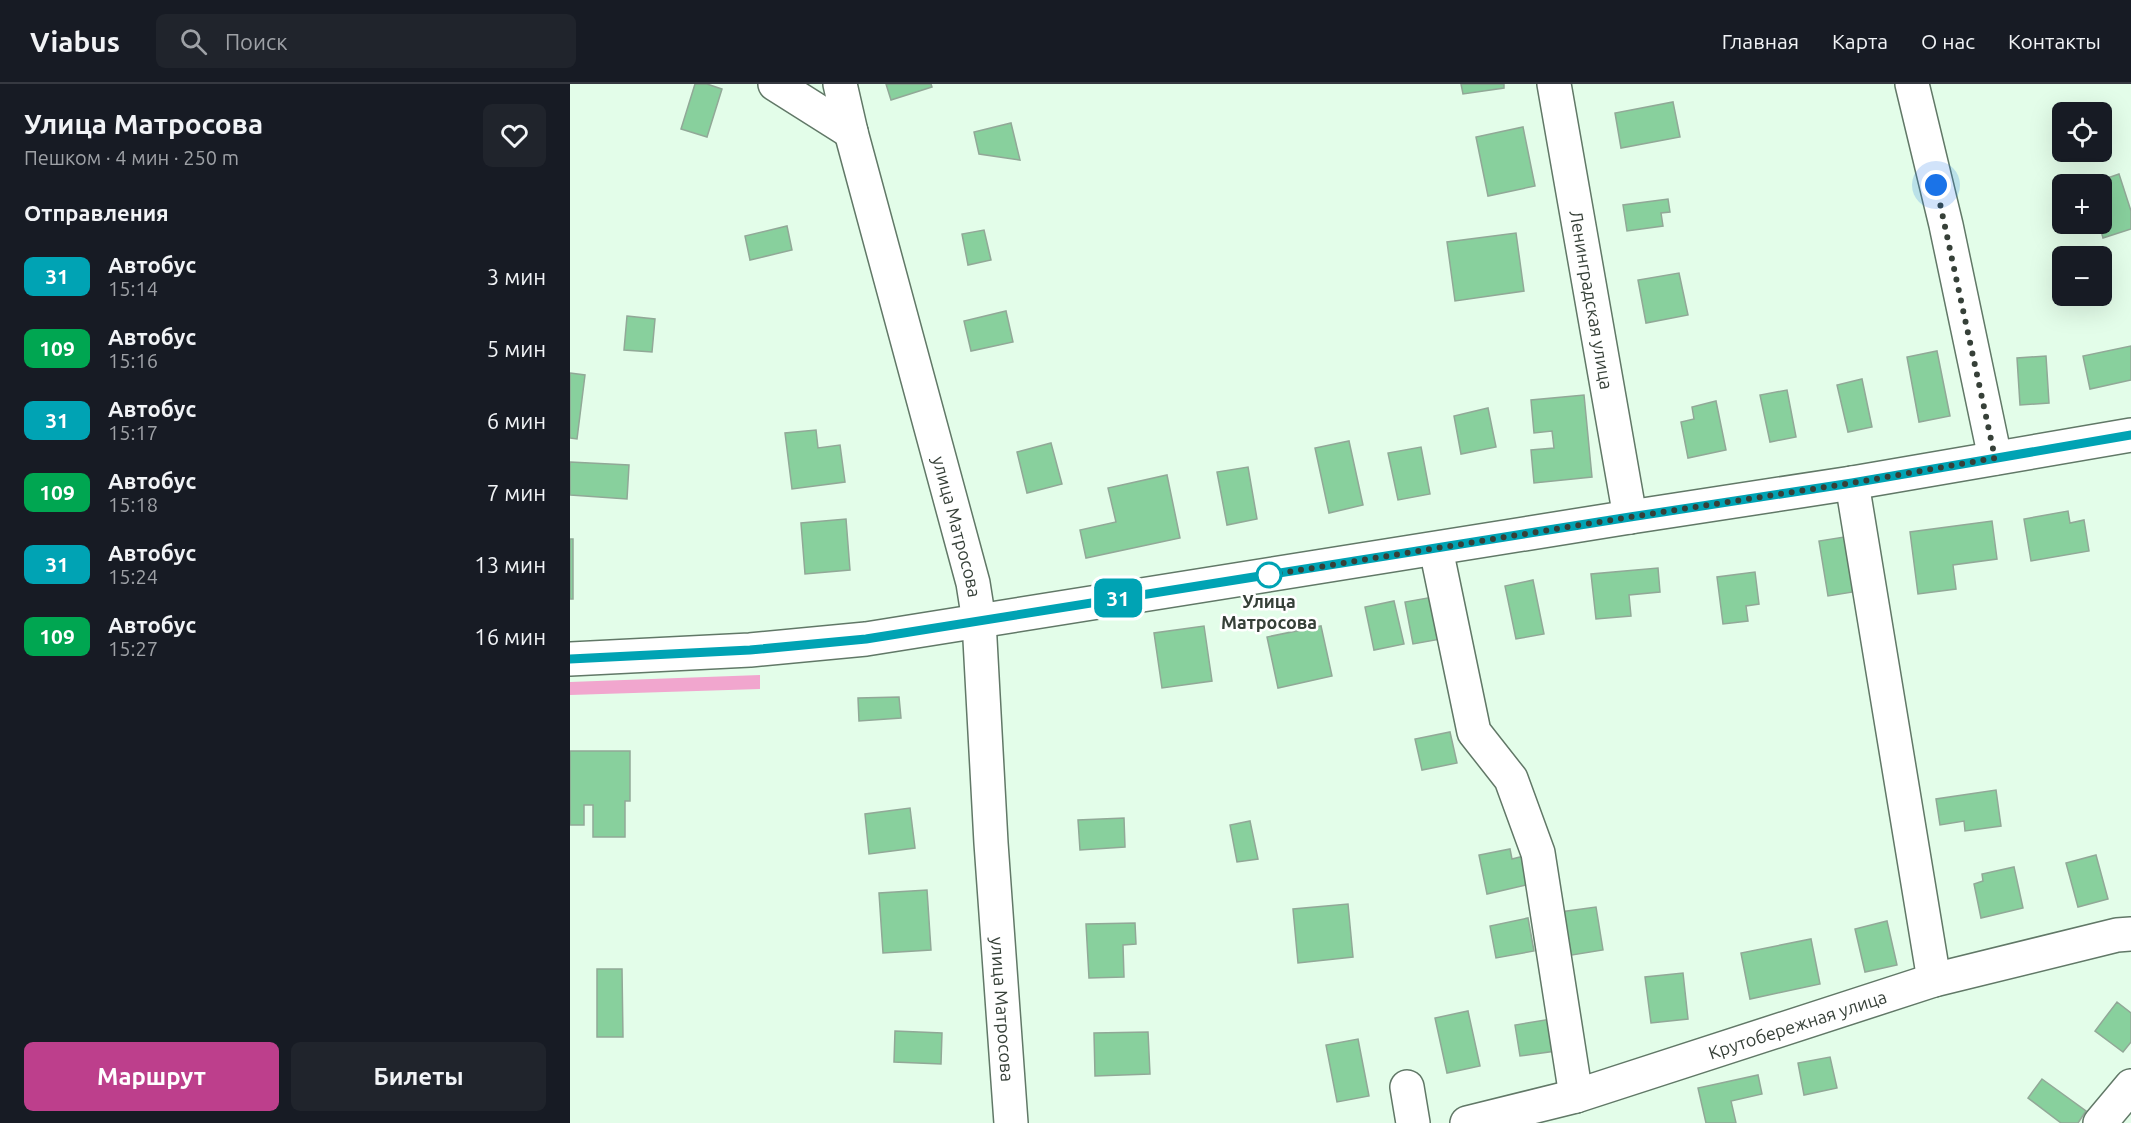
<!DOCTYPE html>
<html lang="ru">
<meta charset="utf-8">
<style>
body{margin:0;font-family:Ubuntu,sans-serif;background:#20242c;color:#f1f3f6;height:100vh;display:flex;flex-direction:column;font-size:22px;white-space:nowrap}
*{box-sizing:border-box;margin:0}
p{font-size:20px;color:#9ea1a6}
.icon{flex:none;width:33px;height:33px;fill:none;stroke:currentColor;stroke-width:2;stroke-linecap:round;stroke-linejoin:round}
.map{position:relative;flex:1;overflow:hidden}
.panel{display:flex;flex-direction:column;background:#171b24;width:570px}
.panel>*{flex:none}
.badge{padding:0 12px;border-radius:9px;font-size:21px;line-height:39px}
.controls{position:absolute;left:1482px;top:18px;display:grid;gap:12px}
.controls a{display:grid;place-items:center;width:60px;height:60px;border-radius:9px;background:#171b24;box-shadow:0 6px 24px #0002;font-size:30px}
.you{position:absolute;width:30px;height:30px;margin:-15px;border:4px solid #fff;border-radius:50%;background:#1a73e8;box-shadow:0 0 0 9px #1a73e833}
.map>.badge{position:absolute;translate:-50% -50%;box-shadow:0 0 0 3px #fff}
h2{padding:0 24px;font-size:22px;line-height:54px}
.round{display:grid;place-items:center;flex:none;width:63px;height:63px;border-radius:9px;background:#20242c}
.headline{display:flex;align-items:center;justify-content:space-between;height:102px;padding:0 24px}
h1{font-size:28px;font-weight:700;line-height:45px}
.action{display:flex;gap:12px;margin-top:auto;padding:12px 24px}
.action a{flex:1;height:69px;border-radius:9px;background:#bd3f8c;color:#fff;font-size:24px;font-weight:700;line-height:69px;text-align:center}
.action a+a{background:#20242c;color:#f1f3f6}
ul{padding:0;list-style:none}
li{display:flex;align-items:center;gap:18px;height:72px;padding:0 24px}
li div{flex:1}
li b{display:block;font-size:22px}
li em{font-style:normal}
li .badge{min-width:66px;font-weight:700;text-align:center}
header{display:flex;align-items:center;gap:36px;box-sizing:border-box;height:84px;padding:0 30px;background:#171b24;border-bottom:2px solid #363941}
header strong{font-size:28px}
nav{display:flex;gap:33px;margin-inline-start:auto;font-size:21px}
.search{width:420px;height:54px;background:#20242c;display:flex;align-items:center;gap:15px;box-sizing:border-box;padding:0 21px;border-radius:9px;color:#9ea1a6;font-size:22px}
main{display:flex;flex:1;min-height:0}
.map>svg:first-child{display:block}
</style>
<header>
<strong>Viabus</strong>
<div class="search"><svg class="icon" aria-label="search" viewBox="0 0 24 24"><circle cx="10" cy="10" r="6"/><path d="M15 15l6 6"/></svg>Поиск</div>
<nav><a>Главная</a><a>Карта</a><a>О нас</a><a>Контакты</a></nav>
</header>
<main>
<section class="panel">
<div class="headline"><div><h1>Улица Матросова</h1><p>Пешком · 4 мин · 250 m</p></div><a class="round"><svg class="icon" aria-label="heart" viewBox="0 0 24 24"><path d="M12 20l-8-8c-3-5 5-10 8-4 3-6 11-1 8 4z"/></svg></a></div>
<h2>Отправления</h2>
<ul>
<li><span class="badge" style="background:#00a3b4;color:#fff">31</span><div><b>Автобус</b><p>15:14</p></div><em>3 мин</em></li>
<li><span class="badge" style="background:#00a651;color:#fff">109</span><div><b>Автобус</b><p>15:16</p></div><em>5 мин</em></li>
<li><span class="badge" style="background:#00a3b4;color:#fff">31</span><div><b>Автобус</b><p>15:17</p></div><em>6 мин</em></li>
<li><span class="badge" style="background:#00a651;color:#fff">109</span><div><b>Автобус</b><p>15:18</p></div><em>7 мин</em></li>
<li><span class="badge" style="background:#00a3b4;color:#fff">31</span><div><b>Автобус</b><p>15:24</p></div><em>13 мин</em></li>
<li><span class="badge" style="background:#00a651;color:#fff">109</span><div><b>Автобус</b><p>15:27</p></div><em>16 мин</em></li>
</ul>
<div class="action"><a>Маршрут</a><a>Билеты</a></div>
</section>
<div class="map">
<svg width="1561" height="1039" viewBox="0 0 1561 1039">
<rect width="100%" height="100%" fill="#e3fde9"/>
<path fill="#f1a6ce" d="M 190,591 L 190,605 L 0,611 L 0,598 Z"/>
<path fill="#88d09d" stroke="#91a897" stroke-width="1.5" d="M 125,0 L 137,0 L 152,5 L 137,53 L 111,45 Z
M 316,0 L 361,0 L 362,3 L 321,16 Z
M 891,0 L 934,0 L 934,4 L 893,10 Z
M 1103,18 L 1110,53 L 1051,64 L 1045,29 Z
M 441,39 L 450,76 L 409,70 L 404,48 Z
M 953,43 L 965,102 L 918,112 L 906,53 Z
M 1549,90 L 1561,127 L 1561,145 L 1533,154 L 1530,143 L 1515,148 L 1512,140 L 1532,140 L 1532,100 L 1524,100 L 1523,99 Z
M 1098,115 L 1100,128 L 1091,129 L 1093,142 L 1057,147 L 1053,121 Z
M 217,142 L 222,166 L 180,176 L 175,152 Z
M 414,146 L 421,176 L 398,181 L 392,150 Z
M 946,149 L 954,207 L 885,217 L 877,158 Z
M 1109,189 L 1118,231 L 1076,239 L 1068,196 Z
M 436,227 L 443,258 L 401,267 L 394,237 Z
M 57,232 L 85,235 L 82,268 L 54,266 Z
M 1561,262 L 1561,296 L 1520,305 L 1513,272 Z
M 1367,267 L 1380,332 L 1349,338 L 1337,273 Z
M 1476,272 L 1479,319 L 1450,321 L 1447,274 Z
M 0,289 L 15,291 L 7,355 L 0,354 Z
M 1292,295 L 1302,343 L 1278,348 L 1267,301 Z
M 1217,306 L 1226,353 L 1200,358 L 1190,311 Z
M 1014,311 L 1022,393 L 964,399 L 961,366 L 984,364 L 982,347 L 964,349 L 961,316 Z
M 1146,317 L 1156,366 L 1118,374 L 1111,338 L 1124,335 L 1122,323 Z
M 918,324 L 926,363 L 891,370 L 884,332 Z
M 246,346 L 248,364 L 270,361 L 275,398 L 222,405 L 215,349 Z
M 779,357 L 793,421 L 759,429 L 745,364 Z
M 481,359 L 492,400 L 457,409 L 447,368 Z
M 851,363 L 860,410 L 828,416 L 818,369 Z
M 0,378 L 59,381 L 57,415 L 0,411 Z
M 678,383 L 687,435 L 657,441 L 647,388 Z
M 597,391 L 610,454 L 516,474 L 510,446 L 546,438 L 538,404 Z
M 1498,427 L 1500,439 L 1514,436 L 1519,467 L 1461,477 L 1454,435 Z
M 276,435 L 280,486 L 235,490 L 231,439 Z
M 1422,437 L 1427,475 L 1383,481 L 1386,505 L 1348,510 L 1340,448 Z
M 1274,453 L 1283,508 L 1258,512 L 1249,457 Z
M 0,455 L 3,455 L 3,515 L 0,515 Z
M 1088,484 L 1090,508 L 1059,511 L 1061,532 L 1026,535 L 1021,490 Z
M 1185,488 L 1189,520 L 1176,522 L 1178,537 L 1153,540 L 1147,493 Z
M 963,496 L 974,550 L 946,555 L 935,502 Z
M 863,513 L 871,555 L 843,560 L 835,518 Z
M 824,517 L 834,560 L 804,566 L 795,523 Z
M 634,542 L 642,597 L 592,604 L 584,549 Z
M 751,542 L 762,592 L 708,604 L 697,553 Z
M 329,613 L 331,634 L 289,637 L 288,614 Z
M 880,648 L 887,679 L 852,686 L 845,655 Z
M 0,667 L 60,667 L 60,717 L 55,717 L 55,753 L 23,753 L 23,721 L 14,721 L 14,741 L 0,741 Z
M 1426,706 L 1431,742 L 1395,747 L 1394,737 L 1370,741 L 1366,715 Z
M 340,724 L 345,764 L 299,770 L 295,730 Z
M 554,734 L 555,763 L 510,766 L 508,736 Z
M 680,737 L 688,775 L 667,778 L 660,741 Z
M 940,765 L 942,775 L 954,772 L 960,800 L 917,810 L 909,771 Z
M 1526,771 L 1538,815 L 1508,823 L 1496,779 Z
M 1444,783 L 1453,824 L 1411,834 L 1404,800 L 1413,797 L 1412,790 Z
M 357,806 L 361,866 L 313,869 L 309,809 Z
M 778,820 L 783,873 L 728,879 L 723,825 Z
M 1026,823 L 1033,866 L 996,872 L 990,828 Z
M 958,834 L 964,867 L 926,874 L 920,842 Z
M 1317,837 L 1327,881 L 1295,888 L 1285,845 Z
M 565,839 L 566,860 L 553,861 L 554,893 L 519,894 L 516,840 Z
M 1241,855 L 1250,900 L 1180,915 L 1171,869 Z
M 27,885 L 52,885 L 53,953 L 27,953 Z
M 1113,889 L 1118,935 L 1081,939 L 1075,893 Z
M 1547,918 L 1561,929 L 1561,958 L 1553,968 L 1525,947 Z
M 898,927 L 910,982 L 877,989 L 865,934 Z
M 981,935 L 986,967 L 950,972 L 945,941 Z
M 325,947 L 372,949 L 371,980 L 324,978 Z
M 578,948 L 580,990 L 525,992 L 524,949 Z
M 788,955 L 799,1012 L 767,1018 L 756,961 Z
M 1260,973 L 1267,1004 L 1234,1011 L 1228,979 Z
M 1188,991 L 1192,1010 L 1161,1017 L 1166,1039 L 1136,1039 L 1128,1004 Z
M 1472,995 L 1516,1027 L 1508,1039 L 1491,1039 L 1458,1014 Z"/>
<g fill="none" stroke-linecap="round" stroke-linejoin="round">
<defs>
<g id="minor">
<path d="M 205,0 L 281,48"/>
<path id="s1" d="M 270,0 L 281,48 L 403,499 L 409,537 L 421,759 L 441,1039"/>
<path id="s2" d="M 984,0 L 1060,433"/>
<path d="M 1342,0 L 1376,141 L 1425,374"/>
<path d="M 1282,399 L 1364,896"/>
<path d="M 866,465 L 904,648 L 941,695 L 968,769 L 1006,1012"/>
<path d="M 0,575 L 180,566 L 296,555 L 1060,433 L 1282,399 L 1561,351"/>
<path d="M 837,1003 L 843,1039"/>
<path id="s3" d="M 897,1039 L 1006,1012 L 1364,896 L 1547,851 L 1561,850"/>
<path d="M 1530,1039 L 1561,1002"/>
</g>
</defs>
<use href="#minor" stroke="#617867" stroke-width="36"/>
<use href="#minor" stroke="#fff" stroke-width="33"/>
</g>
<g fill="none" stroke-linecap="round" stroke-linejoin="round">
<defs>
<path id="line" d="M 0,575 L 180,566 L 296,555 L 1060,433 L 1282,399 L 1561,351"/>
</defs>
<use href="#line" stroke="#fff" stroke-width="14"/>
<use href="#line" stroke="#00a3b4" stroke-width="9"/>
<path stroke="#364038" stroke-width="6" stroke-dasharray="0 10.8" d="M 699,491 L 1060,433 L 1282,399 L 1425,374 L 1366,101"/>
</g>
<circle fill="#fff" stroke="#00a3b4" stroke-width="3" cx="699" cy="491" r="12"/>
<g text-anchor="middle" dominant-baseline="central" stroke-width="5" stroke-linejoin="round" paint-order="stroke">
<g font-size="18" fill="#364038" stroke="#fff">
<text stroke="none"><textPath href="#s2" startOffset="219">Ленинградская улица</textPath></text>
<text stroke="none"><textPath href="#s1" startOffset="458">улица Матросова</textPath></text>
<text stroke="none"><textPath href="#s1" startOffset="944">улица Матросова</textPath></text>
<text stroke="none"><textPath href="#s3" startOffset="345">Крутобережная улица</textPath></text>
</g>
<g font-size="18" font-weight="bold" fill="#364038" stroke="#fff">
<text x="699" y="517">Улица<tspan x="699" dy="21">Матросова</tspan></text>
</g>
</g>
</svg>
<div class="controls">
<a><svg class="icon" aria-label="locate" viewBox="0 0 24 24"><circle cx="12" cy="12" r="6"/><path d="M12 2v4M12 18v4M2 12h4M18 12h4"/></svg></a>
<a>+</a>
<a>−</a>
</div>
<div class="you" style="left:1366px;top:101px"></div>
<b class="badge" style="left:548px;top:514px;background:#00a3b4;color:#fff">31</b>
</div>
</main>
